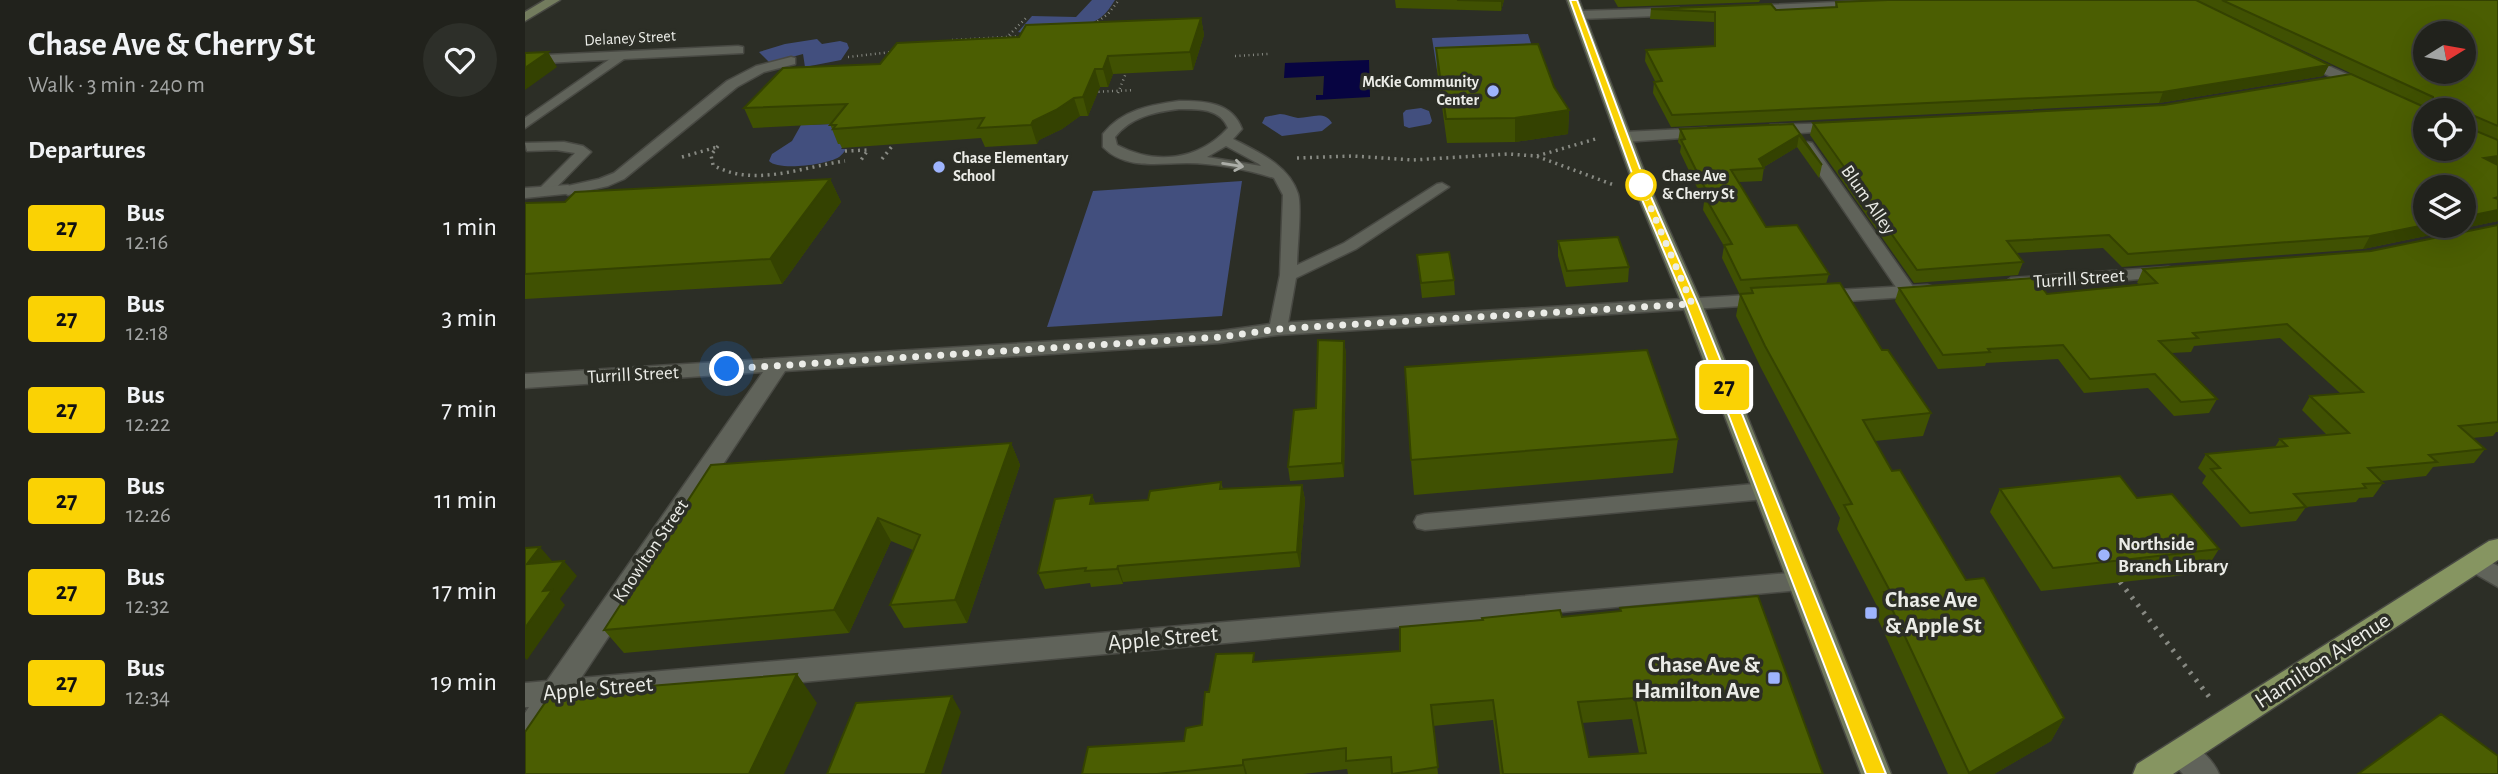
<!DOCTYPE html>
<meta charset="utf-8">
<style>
body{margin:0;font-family:"Alegreya Sans",sans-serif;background:#2d2f29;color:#f1f3f6;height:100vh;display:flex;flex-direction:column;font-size:26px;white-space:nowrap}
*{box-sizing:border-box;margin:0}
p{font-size:23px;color:#a2a4a3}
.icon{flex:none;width:38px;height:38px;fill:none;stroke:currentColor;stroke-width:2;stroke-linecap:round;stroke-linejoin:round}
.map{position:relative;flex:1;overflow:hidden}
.details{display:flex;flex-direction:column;background:#21221c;width:525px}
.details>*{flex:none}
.badge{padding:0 14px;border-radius:5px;font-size:24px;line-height:46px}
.needle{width:46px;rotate:79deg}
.controls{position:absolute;left:1888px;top:21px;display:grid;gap:14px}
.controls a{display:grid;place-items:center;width:63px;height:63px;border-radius:50%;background:#21221c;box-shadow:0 7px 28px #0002,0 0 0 2px #3e3f3b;font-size:35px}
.you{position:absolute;width:35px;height:35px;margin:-18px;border:5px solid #fff;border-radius:50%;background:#1a73e8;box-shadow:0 0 0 10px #1a73e833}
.map>.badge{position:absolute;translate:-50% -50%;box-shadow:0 0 0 4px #fff}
h2{padding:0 28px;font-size:26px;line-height:63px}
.round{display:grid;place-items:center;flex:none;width:74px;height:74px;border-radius:37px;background:#2d2f29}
.headline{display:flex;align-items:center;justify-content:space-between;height:119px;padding:0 28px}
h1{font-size:33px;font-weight:700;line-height:52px}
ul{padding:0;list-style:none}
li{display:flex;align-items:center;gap:21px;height:91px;padding:0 28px}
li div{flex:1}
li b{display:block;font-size:26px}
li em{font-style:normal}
li .badge{min-width:77px;font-weight:700;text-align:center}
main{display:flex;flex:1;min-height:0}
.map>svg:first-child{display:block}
</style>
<main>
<section class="details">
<div class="headline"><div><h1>Chase Ave &amp; Cherry St</h1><p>Walk · 3 min · 240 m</p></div><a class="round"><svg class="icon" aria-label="heart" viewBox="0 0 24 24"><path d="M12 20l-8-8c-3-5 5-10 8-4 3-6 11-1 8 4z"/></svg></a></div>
<h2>Departures</h2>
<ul>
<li><span class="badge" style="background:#fad204;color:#111">27</span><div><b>Bus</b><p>12:16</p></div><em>1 min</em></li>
<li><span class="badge" style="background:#fad204;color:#111">27</span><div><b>Bus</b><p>12:18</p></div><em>3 min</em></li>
<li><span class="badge" style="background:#fad204;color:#111">27</span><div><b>Bus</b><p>12:22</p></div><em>7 min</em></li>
<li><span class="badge" style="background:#fad204;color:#111">27</span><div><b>Bus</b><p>12:26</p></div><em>11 min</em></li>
<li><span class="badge" style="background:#fad204;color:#111">27</span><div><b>Bus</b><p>12:32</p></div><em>17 min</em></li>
<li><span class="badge" style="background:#fad204;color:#111">27</span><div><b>Bus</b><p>12:34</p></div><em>19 min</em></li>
</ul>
</section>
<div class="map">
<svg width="1973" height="774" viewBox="0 0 1973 774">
<rect width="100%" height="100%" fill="#2c2e26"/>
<path fill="#424f7e" d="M 567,0 L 590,0 C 586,6 582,13 575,18 C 557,31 514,37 493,32 L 507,16 L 551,17 Z
M 1003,34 L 1013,66 L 912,70 L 907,38 Z
M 292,39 L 297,44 L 315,41 L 322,43 L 324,48 L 316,60 L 280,67 L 278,54 L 245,63 L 234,52 L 260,44 Z
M 896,108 L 904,111 L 907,121 L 905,124 L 884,128 L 879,126 L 878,113 L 881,110 Z
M 755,114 C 761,114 767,117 773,118 C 786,118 799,110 807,123 L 797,131 L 757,136 L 737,123 L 740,117 Z
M 309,124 L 314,144 L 320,144 L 316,149 L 321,149 C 320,151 316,156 314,157 C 302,165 253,171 244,161 L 247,154 L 267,141 L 276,125 Z
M 717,181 L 697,316 L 522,327 L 568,191 Z"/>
<path fill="#070441" d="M 844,60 L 845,97 L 791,100 L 791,95 L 798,95 L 799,76 L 759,78 L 760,63 Z"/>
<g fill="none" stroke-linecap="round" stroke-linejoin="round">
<defs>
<path id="lane" d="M 95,52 L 99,53 L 99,59 L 0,128 L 0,118 Z
M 266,57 L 270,58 L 270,64 L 239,72 L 212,87 L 99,179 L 83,186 L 43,195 L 35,190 L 38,187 L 74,179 L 89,173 L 202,81 L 231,66 Z
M 654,101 C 680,101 707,102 717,129 L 708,139 C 733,152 764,165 773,194 C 777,207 772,249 772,265 L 819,243 L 912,184 L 917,183 L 924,187 L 831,249 L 771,278 L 762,329 L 753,334 L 747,333 L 744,329 L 755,275 L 758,195 L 749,178 C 723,170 690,163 662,163 C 634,163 600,170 578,147 L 578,134 C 597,110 625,105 654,101 ZM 654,109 C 673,109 695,108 703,128 C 673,161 630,165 592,145 L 590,137 C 606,117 629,112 654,109 ZM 701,146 L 734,164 L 736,166 L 682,157 Z
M 39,142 L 58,146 L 66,152 L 24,195 L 14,195 L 11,192 L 50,153 L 31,150 L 2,151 L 0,143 Z
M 1282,142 L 1287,143 L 1389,288 L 1392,292 L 1389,296 L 1377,296 L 1275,146 Z
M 1240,483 L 1248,486 L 1251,491 L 1248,496 L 1240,499 L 900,530 L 892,528 L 889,522 L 892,516 L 900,514 Z
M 1950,554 L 1973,566 L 1973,587 L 1942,569 L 1939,563 L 1942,557 Z"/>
<path id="street" d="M 1336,1 L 1340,2 L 1340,8 L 1221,14 L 1215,10 L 1221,6 Z
M 1154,8 L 1160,12 L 1158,15 L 1055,19 L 1049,15 L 1055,11 Z
M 213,46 L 218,47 L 218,53 L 0,64 L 0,56 Z
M 1777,54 L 1844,84 L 1846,87 L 1844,90 L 1834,90 L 1772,61 L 1772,55 Z
M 1314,123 L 1319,124 L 1321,127 L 1319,130 L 1245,135 L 1237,130 L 1245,125 Z
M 1181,128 L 1186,130 L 1189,133 L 1186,136 L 1099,142 L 1091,137 L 1099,132 Z
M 43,185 L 51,190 L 49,193 L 0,198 L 0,188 Z
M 1643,267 L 1649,268 L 1652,272 L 1649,276 L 1486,290 L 1477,284 L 1486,278 Z
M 1402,285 L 1409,287 L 1411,291 L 1409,295 L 1294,303 L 1285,297 L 1294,291 Z
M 1241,294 L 1250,300 L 1248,304 L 753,335 L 695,343 L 260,371 L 56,678 L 1276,572 L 1285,575 L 1289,582 L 1285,589 L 39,704 L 10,746 L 0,750 L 0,713 L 4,707 L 0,707 L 0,683 L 22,681 L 238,372 L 0,388 L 0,374 L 695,331 L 753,323 Z
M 1656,739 C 1672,745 1687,758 1694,774 L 1658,774 L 1646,761 L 1641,752 L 1646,743 Z"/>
<path id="secondary" d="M 20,0 L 35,0 L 0,21 L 0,12 Z
M 1042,0 L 1054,0 L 1126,189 L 1177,304 L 1366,774 L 1336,774 L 1157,304 L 1110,189 Z"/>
<path id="primary" d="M 1973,539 L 1973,560 L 1648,774 L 1608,774 L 1612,764 L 1964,541 Z"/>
</defs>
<use href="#lane" stroke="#484943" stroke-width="3"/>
<use href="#street" stroke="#484943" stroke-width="3"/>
<use href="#secondary" stroke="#484943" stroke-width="3"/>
<use href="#primary" stroke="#484943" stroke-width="3"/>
<path stroke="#878982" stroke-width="2.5" stroke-dasharray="1 3.5" stroke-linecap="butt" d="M 569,24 L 583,14 L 594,0
M 484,35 L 503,16
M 427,40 L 499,36
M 710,56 L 743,54
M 323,57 L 367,52
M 569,92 L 609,90
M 593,93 L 601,73"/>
<path stroke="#878982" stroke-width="3.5" stroke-dasharray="2 4.5" stroke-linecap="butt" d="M 193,146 L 186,155 L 188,165 C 228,188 277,167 320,161
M 320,151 L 343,150 L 336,160
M 1012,156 L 1074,138
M 157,157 L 192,147
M 772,158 L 828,156 L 888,160 L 983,154 L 1011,156 L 1089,185
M 357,159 L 368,145"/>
<path stroke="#878982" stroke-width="5" stroke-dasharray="2.5 7" stroke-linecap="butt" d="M 1595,582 L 1685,698"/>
<use href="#lane" fill="#60635a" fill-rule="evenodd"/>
<use href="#street" fill="#60635a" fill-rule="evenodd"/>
<use href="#secondary" fill="#737c5e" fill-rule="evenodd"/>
<use href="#primary" fill="#869561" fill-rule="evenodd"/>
</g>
<path fill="#405102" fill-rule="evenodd" d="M 870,0 L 979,0 L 976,11 L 871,8 Z
M 1089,0 L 1235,0 L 1234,2 L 1093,7 Z
M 1671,0 L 1973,0 L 1973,221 L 1838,249 L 1597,267 L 1578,248 L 1491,253 L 1498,262 L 1493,275 L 1389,283 L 1285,135 L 1288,123 L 1876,97 Z
M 1311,2 L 1804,65 L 1798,76 L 1634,103 L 1146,127 L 1128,93 L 1129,82 L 1130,81 L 1120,61 L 1121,50 L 1189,46 L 1189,22 L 1125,19 L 1126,9 L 1251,10 L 1310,7 Z
M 676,18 L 679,35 L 668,70 L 588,74 L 583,87 L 575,87 L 563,116 L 555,116 L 537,129 L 514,140 L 512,144 L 460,147 L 456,138 L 317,148 L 315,144 L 313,144 L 305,124 L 228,128 L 219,108 L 355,64 L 494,37 Z
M 911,48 L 1029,87 L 1044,110 L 1043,134 L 990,142 L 922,143 L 912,70 Z
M 1268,124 L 1297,165 L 1294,178 L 1272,147 L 1239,167 L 1237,181 L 1214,182 L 1241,227 L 1304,274 L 1301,284 L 1357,350 L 1406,413 L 1398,436 L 1350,441 L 1367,471 L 1441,580 L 1539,718 L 1526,741 L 1469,774 L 1423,774 L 1351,615 L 1353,608 L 1312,529 L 1315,518 L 1236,368 L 1211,316 L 1215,294 L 1225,293 L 1214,293 L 1197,258 L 1199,246 L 1178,210 L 1179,202 L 1155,152 L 1156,146 L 1153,142 L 1155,129 Z
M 305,179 L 316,202 L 257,284 L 0,299 L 0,203 L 40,202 Z
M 1973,225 L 1973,432 L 1971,432 L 1968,436 L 1947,438 L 1960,449 L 1949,463 L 1908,467 L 1901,476 L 1856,481 L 1858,483 L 1848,497 L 1834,498 L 1831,502 L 1781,507 L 1771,521 L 1716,527 L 1677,483 L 1681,476 L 1673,468 L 1681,454 L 1750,447 L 1755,439 L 1802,435 L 1777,410 L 1785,396 L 1816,394 L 1755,338 L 1669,346 L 1666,352 L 1646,353 L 1692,399 L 1684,413 L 1649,416 L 1623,388 L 1559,393 L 1533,359 L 1461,363 L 1460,366 L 1413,369 L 1370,301 L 1374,288 L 1522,294 L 1614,284 L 1612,283 L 1618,269 L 1846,251 Z
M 1033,241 L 1104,267 L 1103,282 L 1041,287 L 1033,256 Z
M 892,255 L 929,280 L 930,295 L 897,298 Z
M 819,341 L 821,354 L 819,477 L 765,481 L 763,467 L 791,408 Z
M 1153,439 L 1148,473 L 889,495 L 886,460 Z
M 486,443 L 495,465 L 442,623 L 379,628 L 365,605 L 388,550 L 366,541 L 324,633 L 99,653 L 79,630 Z
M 696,482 L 698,489 L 777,485 L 780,500 L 775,567 L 598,582 L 598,584 L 566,587 L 565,583 L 520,589 L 513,573 L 567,495 L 570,503 L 623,500 Z
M 1475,489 L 1612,498 L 1694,549 L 1679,573 L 1516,591 L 1465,512 Z
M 1095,608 L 1298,774 L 975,774 L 968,720 L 908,726 L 913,774 L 823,774 L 822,769 L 778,774 L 557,774 L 659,741 L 677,725 L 684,692 L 732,662 L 875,651 L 1037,617 L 1095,611 ZM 1107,719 L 1114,753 L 1064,757 L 1057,723 Z"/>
<path fill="#344201" d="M 976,0 L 979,0 L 976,11 Z
M 676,18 L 679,35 L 668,70 L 665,52 Z
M 23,52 L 32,67 L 0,90 L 0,68 Z
M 583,56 L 588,74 L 583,87 L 578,69 Z
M 1804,65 L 1798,76 L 1634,103 L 1638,92 Z
M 570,69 L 575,87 L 563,116 L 558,97 Z
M 549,98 L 555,116 L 537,129 L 514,140 L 512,144 L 506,125 L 508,121 Z
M 1044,110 L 1043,134 L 990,142 L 990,118 Z
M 1274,135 L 1272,147 L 1237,168 L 1234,159 Z
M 1973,156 L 1973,167 L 1959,158 Z
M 305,179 L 316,202 L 257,284 L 245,259 Z
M 1973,210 L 1973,221 L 1838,249 L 1845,236 L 1900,225 L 1939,226 L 1939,217 Z
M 819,341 L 821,354 L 819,477 L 817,463 Z
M 486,443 L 495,465 L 442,623 L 430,600 Z
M 777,485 L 780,500 L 775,567 L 772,552 Z
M 567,495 L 572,510 L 565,504 Z
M 353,518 L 366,541 L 324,633 L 309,610 Z
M 15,547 L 28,562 L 2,564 Z
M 39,561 L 52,576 L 35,599 L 40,605 L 2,660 L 0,658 L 0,628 L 18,591 Z
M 593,566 L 598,582 L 598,584 L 592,569 Z
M 272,674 L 292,703 L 259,774 L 224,774 Z
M 427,696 L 436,712 L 416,774 L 400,774 Z
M 1539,718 L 1526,741 L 1469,774 L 1443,774 Z
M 718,760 L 722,774 L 720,774 L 718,765 Z"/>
<path fill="#4b5e02" stroke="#344201" stroke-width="2" fill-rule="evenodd" d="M 932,0 L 976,0 L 976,1 Z
M 1363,0 L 1671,0 L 1804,65 L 1638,92 L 1147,115 L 1129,82 L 1137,81 L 1121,50 L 1190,46 L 1190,12 L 1126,9 L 1246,4 L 1251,10 L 1312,7 L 1311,2 Z
M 1697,0 L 1973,0 L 1973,126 L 1947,115 L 1944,117 L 1944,128 L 1973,140 L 1973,156 L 1959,158 L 1973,165 L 1973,197 L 1970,198 L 1973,199 L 1973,210 L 1939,217 L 1939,187 L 1900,187 L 1900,225 L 1845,236 L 1603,254 L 1584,235 L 1482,241 L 1498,262 L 1392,270 L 1288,123 L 1639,105 L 1826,74 L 1906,110 L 1900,110 L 1900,149 L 1939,149 L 1939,110 L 1908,110 L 1908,97 ZM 1900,33 L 1939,33 L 1939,72 L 1900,72 Z
M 676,18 L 665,52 L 583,56 L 578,69 L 570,69 L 558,97 L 549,98 L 531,110 L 508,121 L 506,125 L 453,128 L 459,118 L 308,129 L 311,125 L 305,125 L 322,104 L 219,108 L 258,68 L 355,64 L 372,43 L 494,37 L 501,25 Z
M 1013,44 L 1029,87 L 1044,110 L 990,118 L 921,119 L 911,48 Z
M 23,52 L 0,68 L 0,53 Z
M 1268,124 L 1297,165 L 1274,135 L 1234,159 L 1239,168 L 1206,170 L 1241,227 L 1272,225 L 1304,274 L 1216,280 L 1199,245 L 1207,244 L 1180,197 L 1184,196 L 1156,140 L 1160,139 L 1155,129 Z
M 305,179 L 245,259 L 0,274 L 0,203 L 40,202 L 50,192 Z
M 1973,225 L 1973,422 L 1934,426 L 1960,449 L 1904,455 L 1912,462 L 1843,468 L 1858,483 L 1838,484 L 1841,488 L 1769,494 L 1781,507 L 1725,513 L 1686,469 L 1695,468 L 1681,454 L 1762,446 L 1755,439 L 1824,433 L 1785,396 L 1838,392 L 1762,324 L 1668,333 L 1673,338 L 1634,341 L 1692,399 L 1656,402 L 1630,374 L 1565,379 L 1538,345 L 1463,349 L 1465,352 L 1418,355 L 1374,288 L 1510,278 L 1522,294 L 1632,283 L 1618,269 L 1846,251 Z
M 1093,237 L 1104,267 L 1042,271 L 1033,241 Z
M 924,252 L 929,280 L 896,283 L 892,255 Z
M 1315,283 L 1357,350 L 1363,350 L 1406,413 L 1338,420 L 1367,471 L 1375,470 L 1441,580 L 1459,578 L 1539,718 L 1444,773 L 1359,592 L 1365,591 L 1319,505 L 1327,504 L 1240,346 L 1215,294 L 1228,293 L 1226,288 Z
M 793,340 L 819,341 L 817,463 L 763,467 L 769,410 L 791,408 Z
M 1122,350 L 1153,439 L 886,460 L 880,367 Z
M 486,443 L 430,600 L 365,605 L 395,535 L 353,518 L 309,610 L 79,630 L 186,465 Z
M 1595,476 L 1612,498 L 1647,494 L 1694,549 L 1528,568 L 1475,489 Z
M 696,482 L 695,489 L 777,485 L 772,552 L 593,566 L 592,569 L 560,571 L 561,568 L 513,573 L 530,499 L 567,495 L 565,504 L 623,500 L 625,491 Z
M 15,547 L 2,564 L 39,561 L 18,591 L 27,590 L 0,628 L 0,548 Z
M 1233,596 L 1298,774 L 978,774 L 968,700 L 906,705 L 913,767 L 867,774 L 866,757 L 821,761 L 821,748 L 718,760 L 718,765 L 632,774 L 557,774 L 563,747 L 659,741 L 661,728 L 677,725 L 680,692 L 684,692 L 691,654 L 729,653 L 728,662 L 875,651 L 875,627 L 958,620 L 957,618 L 1035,610 L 1037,617 L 1096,611 L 1095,608 ZM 1110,698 L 1121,753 L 1064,757 L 1053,702 Z
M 272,674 L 224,774 L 0,774 L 0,732 L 26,694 Z
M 427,696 L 400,774 L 302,774 L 331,703 Z
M 1916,714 L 1973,756 L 1973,774 L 1833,774 Z"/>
<defs><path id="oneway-shaft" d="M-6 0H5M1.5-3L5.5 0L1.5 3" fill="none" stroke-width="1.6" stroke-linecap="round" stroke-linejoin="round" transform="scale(1.75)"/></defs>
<use stroke="#acaea8" href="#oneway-shaft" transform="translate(708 165) rotate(9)"/>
<path fill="#fad204" stroke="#fff" stroke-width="2" d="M 1045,0 L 1052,0 L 1123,190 L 1173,304 L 1361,774 L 1341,774 L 1161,304 L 1113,190 Z"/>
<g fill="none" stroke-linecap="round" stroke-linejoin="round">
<path stroke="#ebece7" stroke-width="7" stroke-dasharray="0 12.6" d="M 202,369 L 695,337 L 753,329 L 1167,304 L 1116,185"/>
</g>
<g fill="#9eb4fd" stroke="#2c2e26" stroke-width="2.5">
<circle cx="968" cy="91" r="7"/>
<circle cx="414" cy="167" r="7"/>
<circle cx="1579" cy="555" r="7"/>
<rect x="1339" y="606" width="14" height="14" rx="3.5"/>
<rect x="1242" y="671" width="14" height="14" rx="3.5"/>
</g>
<circle fill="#fff" stroke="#fad204" stroke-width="3.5" cx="1116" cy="185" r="14"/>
<g text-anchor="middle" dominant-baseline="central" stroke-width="7" stroke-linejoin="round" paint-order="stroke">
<g font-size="16" fill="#ebece7" stroke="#2c2e26">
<text transform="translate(105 38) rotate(-3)">Delaney Street</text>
</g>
<g font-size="16" font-weight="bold" fill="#ebece7" stroke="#2c2e26" text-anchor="end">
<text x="954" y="82">McKie Community<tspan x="954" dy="18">Center</tspan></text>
<text x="428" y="158" text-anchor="start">Chase Elementary<tspan x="428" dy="18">School</tspan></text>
</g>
<g font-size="16" font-weight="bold" fill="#ebece7" stroke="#2c2e26" text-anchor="start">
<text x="1137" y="176">Chase Ave<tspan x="1137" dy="18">&amp; Cherry St</tspan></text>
</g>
<g font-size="19" fill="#ebece7" stroke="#2c2e26">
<text transform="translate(1343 200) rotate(55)">Blum Alley</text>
<text transform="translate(1554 279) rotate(-4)">Turrill Street</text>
<text transform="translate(108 375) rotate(-3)">Turrill Street</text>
<text transform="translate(126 551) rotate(-56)">Knowlton Street</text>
</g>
<g font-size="19" font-weight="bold" fill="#ebece7" stroke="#2c2e26" text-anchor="start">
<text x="1593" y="544">Northside<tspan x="1593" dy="22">Branch Library</tspan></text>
</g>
<g font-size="23" font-weight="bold" fill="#ebece7" stroke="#2c2e26" text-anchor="start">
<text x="1360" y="600">Chase Ave<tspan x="1360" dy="26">&amp; Apple St</tspan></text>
<text x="1235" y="665" text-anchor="end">Chase Ave &amp;<tspan x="1235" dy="26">Hamilton Ave</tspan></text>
</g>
<g font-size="23" fill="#ebece7" stroke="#2c2e26">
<text transform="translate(638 639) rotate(-5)">Apple Street</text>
<text transform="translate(1798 661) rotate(-33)">Hamilton Avenue</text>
<text transform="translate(73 689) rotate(-5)">Apple Street</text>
</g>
</g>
</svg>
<div class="controls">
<a><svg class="needle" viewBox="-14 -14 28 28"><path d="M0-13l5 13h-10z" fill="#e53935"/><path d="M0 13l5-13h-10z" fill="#a2a4a3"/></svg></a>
<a><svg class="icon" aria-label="locate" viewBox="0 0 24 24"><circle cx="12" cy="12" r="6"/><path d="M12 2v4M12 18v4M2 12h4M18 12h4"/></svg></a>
<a><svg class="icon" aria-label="layers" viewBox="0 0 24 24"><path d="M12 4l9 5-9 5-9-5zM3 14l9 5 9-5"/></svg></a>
</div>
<div class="you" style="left:202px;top:369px"></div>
<b class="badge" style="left:1199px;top:387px;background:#fad204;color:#111">27</b>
</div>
</main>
